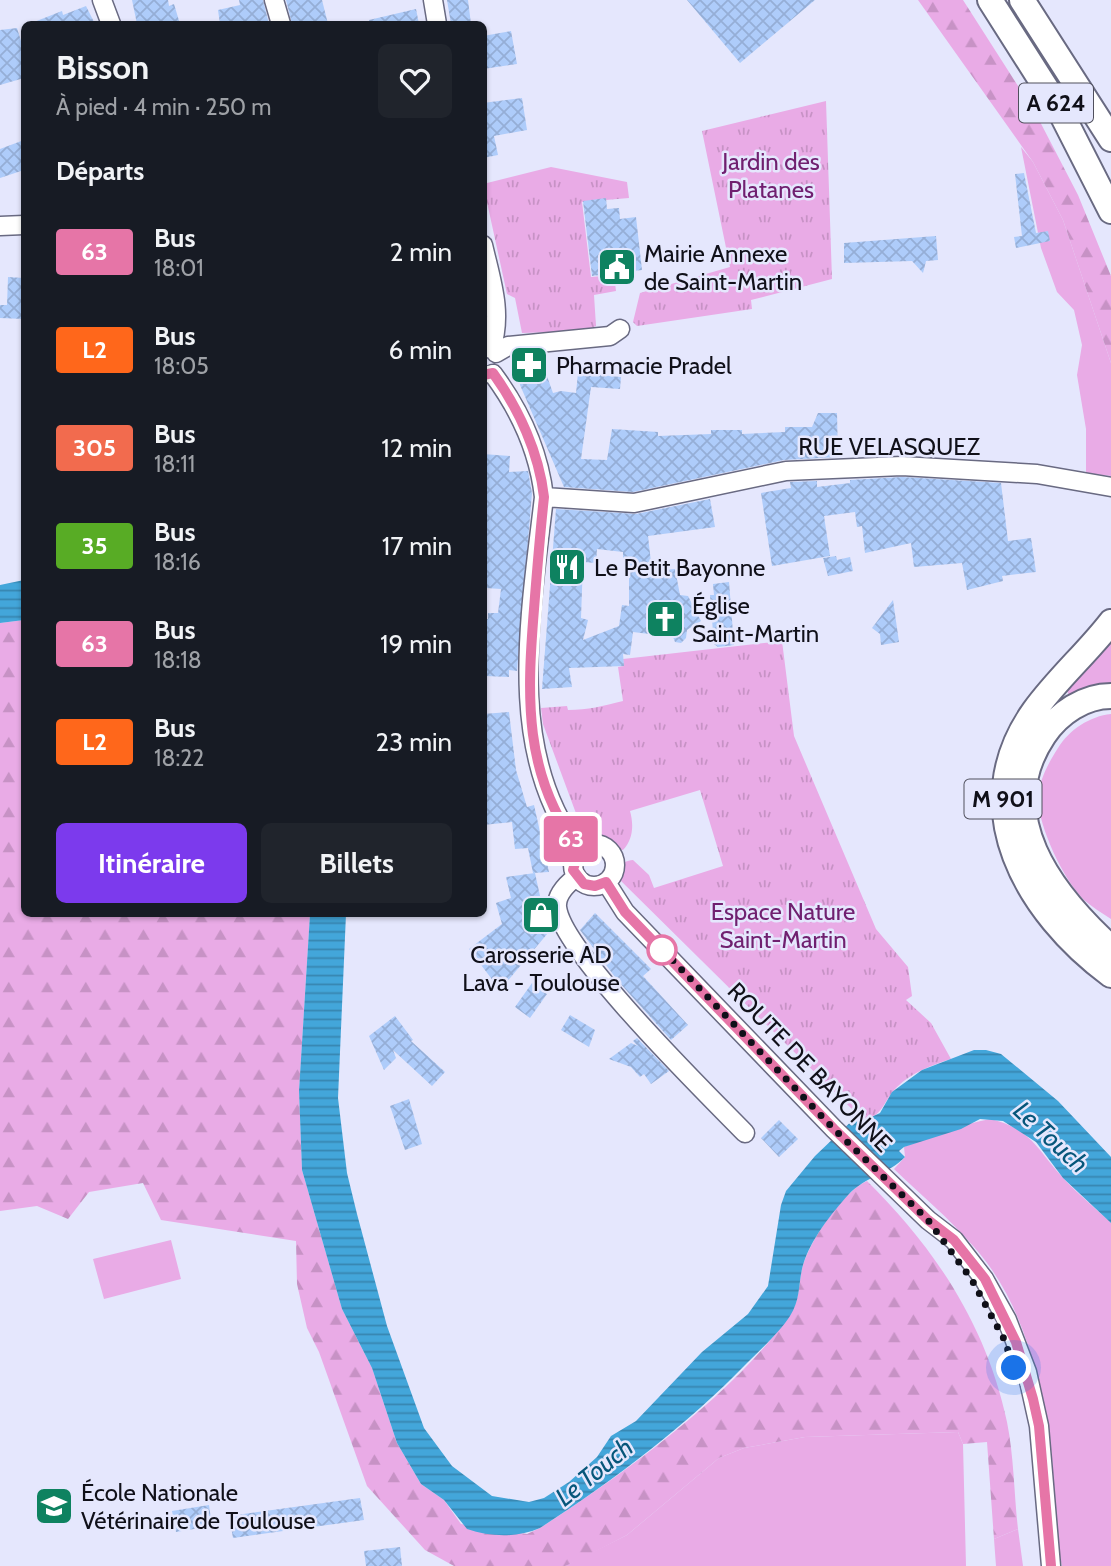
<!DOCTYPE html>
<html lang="fr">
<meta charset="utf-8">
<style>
body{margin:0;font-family:Cabin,sans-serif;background:#20242c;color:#f1f3f6;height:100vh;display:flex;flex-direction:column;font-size:26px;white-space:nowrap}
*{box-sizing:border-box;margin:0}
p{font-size:23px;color:#9ea1a6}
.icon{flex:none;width:38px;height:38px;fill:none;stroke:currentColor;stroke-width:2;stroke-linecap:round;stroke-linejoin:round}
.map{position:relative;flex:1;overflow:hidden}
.drawer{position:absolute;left:21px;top:21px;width:466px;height:896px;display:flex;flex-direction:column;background:#171b24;border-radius:10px;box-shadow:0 2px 5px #0004}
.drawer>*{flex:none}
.badge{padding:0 14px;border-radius:5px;font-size:24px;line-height:46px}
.you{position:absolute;width:35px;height:35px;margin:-18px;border:5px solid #fff;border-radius:50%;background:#1a73e8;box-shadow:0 0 0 10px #1a73e833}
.map>.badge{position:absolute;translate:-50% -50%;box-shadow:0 0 0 4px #fff}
h2{padding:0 35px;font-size:26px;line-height:63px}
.round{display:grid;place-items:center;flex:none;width:74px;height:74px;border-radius:10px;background:#20242c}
.overview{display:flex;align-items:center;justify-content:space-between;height:119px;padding:0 35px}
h1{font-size:33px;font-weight:800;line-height:52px}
.cta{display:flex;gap:14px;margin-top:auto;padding:14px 35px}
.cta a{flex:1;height:80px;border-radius:10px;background:#7c3aed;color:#fff;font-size:28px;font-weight:800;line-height:80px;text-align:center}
.cta a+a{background:#20242c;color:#f1f3f6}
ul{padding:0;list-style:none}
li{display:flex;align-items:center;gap:21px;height:98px;padding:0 35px}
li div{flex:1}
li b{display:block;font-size:26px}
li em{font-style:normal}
li .badge{min-width:77px;font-weight:700;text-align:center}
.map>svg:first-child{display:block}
</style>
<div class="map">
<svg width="1111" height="1566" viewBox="0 0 1111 1566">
<defs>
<pattern id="forest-firs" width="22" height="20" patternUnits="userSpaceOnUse" patternTransform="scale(1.75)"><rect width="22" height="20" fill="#e9abe6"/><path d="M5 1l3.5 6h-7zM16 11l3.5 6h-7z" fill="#c792c5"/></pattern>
<pattern id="park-tufts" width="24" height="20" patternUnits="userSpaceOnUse" patternTransform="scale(1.75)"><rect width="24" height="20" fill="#e9abe6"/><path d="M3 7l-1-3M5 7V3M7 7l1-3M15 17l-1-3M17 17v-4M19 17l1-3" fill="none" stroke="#c792c5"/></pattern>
<pattern id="water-rules" width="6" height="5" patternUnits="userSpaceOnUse" patternTransform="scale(1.75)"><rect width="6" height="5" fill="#43a6da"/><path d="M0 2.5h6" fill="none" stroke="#3786b0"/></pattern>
<pattern id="building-cross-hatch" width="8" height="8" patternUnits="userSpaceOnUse" patternTransform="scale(1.75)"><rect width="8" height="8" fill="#aeccfa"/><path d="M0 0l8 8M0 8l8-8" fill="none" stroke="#95aed6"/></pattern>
</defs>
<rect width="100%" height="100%" fill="#e5e7fd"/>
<path fill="#e9abe6" d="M 1021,147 L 1033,162 L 1063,220 L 1111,363 L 1111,476 L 1086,473 L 1086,429 L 1077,375 L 1082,345 L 1074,310 L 1057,292 L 1041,248 Z
M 1111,638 L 1111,687 L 1070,699 L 1066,687 Z
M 1111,714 L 1111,919 C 1102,913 1092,907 1084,900 C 1064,881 1038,826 1038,798 C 1039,780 1049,762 1058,748 C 1069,730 1090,716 1111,714 Z
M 990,1119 C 1027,1128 1034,1143 1056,1170 C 1072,1189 1093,1206 1111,1223 L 1111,1566 L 1062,1566 C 1052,1528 1056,1488 1051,1449 C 1041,1380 1023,1301 974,1247 C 950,1219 921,1195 894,1169 L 905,1157 L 904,1147 C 931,1136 963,1124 990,1119 Z
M 171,1240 L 181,1279 L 104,1299 L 93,1259 Z
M 958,1432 L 963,1444 L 966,1566 L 565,1566 L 627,1535 L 719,1458 L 744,1448 L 805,1437 Z
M 1018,1529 L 1023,1566 L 996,1566 L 994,1539 Z"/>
<path fill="url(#forest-firs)" d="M 918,0 L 963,0 L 1036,114 L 1078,195 L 1111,276 L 1111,363 L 1063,220 L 1033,162 Z
M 24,620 L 24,914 L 310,914 L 299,1091 L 302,1170 L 342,1309 L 372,1368 L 397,1443 L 421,1484 L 444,1500 L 461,1524 L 527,1534 L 540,1528 C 621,1476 730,1397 787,1319 C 800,1303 798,1288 802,1269 C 808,1243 842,1192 867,1181 C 936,1249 987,1327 1007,1422 C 1014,1457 1014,1494 1018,1529 L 994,1539 L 987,1442 L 963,1444 L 958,1432 L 805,1437 L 744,1448 L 719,1458 L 627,1535 L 577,1561 L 565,1566 L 454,1566 L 425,1550 L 367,1486 L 319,1352 L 307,1328 L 297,1284 L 296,1241 L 161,1220 L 143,1183 L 89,1192 L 68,1219 L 37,1206 L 0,1211 L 0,623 Z"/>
<path fill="url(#park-tufts)" d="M 826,101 L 832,279 L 751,300 L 752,309 L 637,326 L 633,322 L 640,293 L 730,267 L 702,131 Z
M 551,167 L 627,182 L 629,198 L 582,202 L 591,277 L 614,275 L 616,291 L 594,295 L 596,326 L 584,331 L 522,333 L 515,298 L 507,294 L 483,184 Z
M 782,641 L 794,736 L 876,929 L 908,967 L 912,996 L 906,1000 L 931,1023 L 951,1059 C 932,1065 911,1073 897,1087 C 885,1099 884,1112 868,1120 L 862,1119 L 620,880 C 621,868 620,861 633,860 L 649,875 L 654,888 L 723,866 L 700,790 L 630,811 C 634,825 633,840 623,850 C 619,850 589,838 584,835 L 543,724 L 541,708 L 567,706 L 568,710 C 588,710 603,706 623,701 L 618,667 L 624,666 L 623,659 Z"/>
<path fill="url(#water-rules)" d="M 24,580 L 24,620 L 0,623 L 0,585 Z
M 310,914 L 346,914 L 338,1098 L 347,1173 L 357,1214 L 387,1326 L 424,1428 L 452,1466 L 492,1496 L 529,1502 L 544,1498 L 569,1482 L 597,1457 L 611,1436 L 636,1421 L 702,1352 L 748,1314 L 768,1286 L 781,1205 L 786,1191 L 815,1156 L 858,1115 L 865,1120 L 880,1113 L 892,1092 L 922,1070 L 974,1050 L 986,1050 L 1001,1054 L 1058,1101 L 1111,1157 L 1111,1223 L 1063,1178 L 1036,1142 L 1003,1121 L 980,1119 L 961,1129 L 904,1147 L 899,1151 L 905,1157 C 890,1173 865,1177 849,1194 C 831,1214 811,1239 803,1265 C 798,1283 801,1299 790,1316 C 779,1333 762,1348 747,1363 C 686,1426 614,1480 540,1528 C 517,1538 491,1537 467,1529 L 444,1500 L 421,1484 L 397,1443 L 372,1368 L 342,1309 L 302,1170 L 299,1091 Z"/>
<path fill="url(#building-cross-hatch)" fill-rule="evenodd" d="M 132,0 L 168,0 L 169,6 L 174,4 L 180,24 L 137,24 Z
M 239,0 L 263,0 L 269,24 L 220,24 L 218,10 L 240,5 Z
M 286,0 L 322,0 L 328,24 L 292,24 Z
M 447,0 L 468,0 L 471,24 L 451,24 Z
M 687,0 L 815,0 L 740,63 Z
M 86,6 L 95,24 L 29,24 L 62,11 L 63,15 Z
M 416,9 L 419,24 L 370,24 L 369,20 Z
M 17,28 L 24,51 L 24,78 L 0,85 L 0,30 Z
M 511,31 L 517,64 L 483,69 L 483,36 Z
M 522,98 L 527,130 L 494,136 L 498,155 L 483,158 L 483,103 Z
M 24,140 L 24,170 L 0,178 L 0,149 Z
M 1024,173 L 1036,233 L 1048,231 L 1050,241 L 1016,248 L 1014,237 L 1022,236 L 1015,174 Z
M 606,198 L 607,209 L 619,208 L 620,219 L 636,217 L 642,270 L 592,276 L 583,201 Z
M 936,236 L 938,260 L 926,261 L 923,273 L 912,261 L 844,263 L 844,243 Z
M 8,277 L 24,278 L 24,319 L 0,318 L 0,305 L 7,305 Z
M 539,354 L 553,393 L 561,391 L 576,393 L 578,373 L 621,377 L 620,389 L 591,387 L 581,459 L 607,460 L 612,429 L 658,432 L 658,436 L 711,434 L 711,430 L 742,430 L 742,434 L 785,432 L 785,427 L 812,427 L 818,413 L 837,413 L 838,457 L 784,460 L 633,492 L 564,487 L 520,385 L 515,357 Z
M 483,454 L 510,456 L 509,472 L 528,471 L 532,493 L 517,671 L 509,670 L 509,677 L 485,676 L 483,669 L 483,619 L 488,619 L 488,613 L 498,613 L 501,589 L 486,588 Z
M 902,477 L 1001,483 L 1008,541 L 1031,538 L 1036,572 L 1002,576 L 1003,581 L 967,590 L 962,563 L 914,567 L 911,543 L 865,553 L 862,526 L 857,527 L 855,512 L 824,516 L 830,556 L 772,566 L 761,493 L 791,488 L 790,482 L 817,481 L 817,487 L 850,483 L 850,480 Z
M 710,499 L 715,527 L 648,536 L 652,571 L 675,569 L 680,595 L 688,596 L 701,621 L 687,630 L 686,638 L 681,643 L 675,642 L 673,637 L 633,632 L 630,655 L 623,654 L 624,666 L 569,668 L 572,687 L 542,689 L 556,509 L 636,514 ZM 597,549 L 623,552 L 623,566 L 629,567 L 629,606 L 622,605 L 619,626 L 583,640 L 588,620 L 581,618 L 583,562 L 596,563 Z
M 836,556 L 837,560 L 850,557 L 853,571 L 828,576 L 823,558 Z
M 729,582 L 734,645 L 718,647 L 714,644 L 710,595 L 714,595 L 713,584 Z
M 893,600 L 899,642 L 881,645 L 880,634 L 872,628 Z
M 509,712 L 516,770 L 527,807 L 534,805 L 549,872 L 533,873 L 528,848 L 515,849 L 512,822 L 483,825 L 483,714 Z
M 535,873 L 542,905 L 553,927 L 500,990 L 469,949 L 502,924 L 496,903 L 511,898 L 506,877 Z
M 595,913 L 651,969 L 643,976 L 688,1025 L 671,1040 L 618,981 L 580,930 Z
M 532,983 L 547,994 L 530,1018 L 515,1007 Z
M 570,1015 L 595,1030 L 589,1047 L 561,1030 Z
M 395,1016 L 413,1040 L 411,1041 L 445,1072 L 432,1086 L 393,1050 L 396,1058 L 384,1070 L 369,1036 Z
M 637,1038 L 669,1071 L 651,1084 L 644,1074 L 640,1077 L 631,1067 L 609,1059 L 631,1043 L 638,1046 L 633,1041 Z
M 409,1099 L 422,1144 L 405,1150 L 390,1106 Z
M 779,1120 L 798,1139 L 779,1157 L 761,1138 Z
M 360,1498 L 364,1520 L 233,1538 L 229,1516 Z
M 209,1505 L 212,1526 L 176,1532 L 172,1511 Z
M 400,1547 L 402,1566 L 366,1566 L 364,1551 Z"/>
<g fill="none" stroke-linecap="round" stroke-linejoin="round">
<defs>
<path id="minor" d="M 102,0 L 111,24
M 274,0 L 281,24
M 433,0 L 437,24
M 0,226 L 24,225
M 483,245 C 491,280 503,313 491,349
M 496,353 L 508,346 L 610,336 L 620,329
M 493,374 C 519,409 539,452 544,497 C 531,610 504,752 579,849
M 544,497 L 634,503 L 786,471 L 902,466 L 1037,474 L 1111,487
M573 865a21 21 0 1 1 42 0a21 21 0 1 1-42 0Z
M 576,877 C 567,884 556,894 557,907 C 562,952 708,1095 745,1133
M 606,882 L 625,912 L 834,1129 L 928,1220 L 954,1240 L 984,1279 L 1007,1320 L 1027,1372 L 1039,1426 L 1051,1566"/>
<path id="highway" d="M 990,0 L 1058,107 L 1111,211
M 1022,0 L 1111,139
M 1111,622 C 1087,653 1057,679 1034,711 C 965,808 1027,913 1111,975
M 1111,696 C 1084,696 1059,713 1044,735 C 990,815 1051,893 1111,948"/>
</defs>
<use href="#minor" stroke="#696a82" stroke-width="21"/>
<use href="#highway" stroke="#696a82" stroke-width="28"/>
<use href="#minor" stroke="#fff" stroke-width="18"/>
<use href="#highway" stroke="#fff" stroke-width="24"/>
</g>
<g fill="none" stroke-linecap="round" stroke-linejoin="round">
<defs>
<path id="line" d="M 483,375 L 493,373 C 519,409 539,453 544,497 C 540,534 537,571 534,609 C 527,696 523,775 579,849 L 573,870 L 584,884 L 595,886 L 606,882 L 625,912 L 834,1129 L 928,1220 L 954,1240 L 985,1279 L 1016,1342 L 1033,1399 L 1039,1426 L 1051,1566"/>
</defs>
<use href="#line" stroke="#fff" stroke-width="16"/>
<use href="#line" stroke="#e675a7" stroke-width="10"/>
<path stroke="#101019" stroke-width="7" stroke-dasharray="0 12.6" d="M 662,950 L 659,946 L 834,1129 L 928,1220 L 972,1280 L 1004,1339 L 1014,1368"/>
</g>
<defs>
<symbol id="civic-square" viewBox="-11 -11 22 22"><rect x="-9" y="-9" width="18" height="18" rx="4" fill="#0e8260" stroke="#e5e7fd"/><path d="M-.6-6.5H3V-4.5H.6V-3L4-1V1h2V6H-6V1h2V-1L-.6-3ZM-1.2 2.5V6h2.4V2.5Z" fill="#fff"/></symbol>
<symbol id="pharmacy-square" viewBox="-11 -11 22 22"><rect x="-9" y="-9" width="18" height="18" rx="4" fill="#0e8260" stroke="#e5e7fd"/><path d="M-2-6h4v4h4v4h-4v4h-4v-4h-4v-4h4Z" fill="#fff"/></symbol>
<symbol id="restaurant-square" viewBox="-11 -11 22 22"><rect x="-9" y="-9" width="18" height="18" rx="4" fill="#0e8260" stroke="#e5e7fd"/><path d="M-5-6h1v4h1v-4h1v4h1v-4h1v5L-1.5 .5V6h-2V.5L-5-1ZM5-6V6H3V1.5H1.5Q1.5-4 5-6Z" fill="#fff"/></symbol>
<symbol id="church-square" viewBox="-11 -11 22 22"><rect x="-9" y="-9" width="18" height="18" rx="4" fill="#0e8260" stroke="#e5e7fd"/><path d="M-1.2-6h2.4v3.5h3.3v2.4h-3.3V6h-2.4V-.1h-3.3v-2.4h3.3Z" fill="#fff"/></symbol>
<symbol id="shop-square" viewBox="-11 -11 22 22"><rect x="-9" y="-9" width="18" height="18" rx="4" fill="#0e8260" stroke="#e5e7fd"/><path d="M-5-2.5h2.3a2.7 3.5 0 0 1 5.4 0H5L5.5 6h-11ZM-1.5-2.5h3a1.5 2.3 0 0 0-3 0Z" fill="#fff"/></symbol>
<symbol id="university-square" viewBox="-11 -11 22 22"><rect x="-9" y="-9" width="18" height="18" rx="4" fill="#0e8260" stroke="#e5e7fd"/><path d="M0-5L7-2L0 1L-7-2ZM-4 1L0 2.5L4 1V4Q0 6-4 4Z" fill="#fff"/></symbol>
</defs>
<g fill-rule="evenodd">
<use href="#civic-square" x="595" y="245" width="44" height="44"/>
<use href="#pharmacy-square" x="507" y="343" width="44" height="44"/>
<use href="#restaurant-square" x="545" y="545" width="44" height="44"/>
<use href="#church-square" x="643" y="597" width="44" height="44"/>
<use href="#shop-square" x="519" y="893" width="44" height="44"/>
<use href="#university-square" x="32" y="1484" width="44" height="44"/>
</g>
<circle fill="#fff" stroke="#e675a7" stroke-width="3.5" cx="662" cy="950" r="14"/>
<g text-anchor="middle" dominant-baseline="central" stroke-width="5" stroke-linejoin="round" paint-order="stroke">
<g fill="#e5e7fd" stroke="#50505d" stroke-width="2">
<rect x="1019" y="83.5" width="74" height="39" rx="5"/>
<rect x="964.5" y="779.5" width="77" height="39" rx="5"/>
</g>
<g font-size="23" font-weight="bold" fill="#101019">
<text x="1056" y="103">A 624</text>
<text x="1003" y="799">M 901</text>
</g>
<g font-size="24" fill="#702070" stroke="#e5e7fd">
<text x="771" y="161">Jardin des<tspan x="771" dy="28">Platanes</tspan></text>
<text x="783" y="911">Espace Nature<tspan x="783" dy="28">Saint-Martin</tspan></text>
</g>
<g font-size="24" fill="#101019" stroke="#e5e7fd" text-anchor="start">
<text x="644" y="253">Mairie Annexe<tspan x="644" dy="28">de Saint-Martin</tspan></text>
<text x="556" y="365">Pharmacie Pradel</text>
<text x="594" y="567">Le Petit Bayonne</text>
<text x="692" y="605">Église<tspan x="692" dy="28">Saint-Martin</tspan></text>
<text x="541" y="954" text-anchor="middle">Carosserie AD<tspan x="541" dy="28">Lava - Toulouse</tspan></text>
<text x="81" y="1492">École Nationale<tspan x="81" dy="28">Vétérinaire de Toulouse</tspan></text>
</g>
<g font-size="24" fill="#101019" stroke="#e5e7fd">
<text x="889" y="446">RUE VELASQUEZ</text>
<text transform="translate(810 1067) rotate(46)">ROUTE DE BAYONNE</text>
</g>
<g font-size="26" font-style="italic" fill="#06567a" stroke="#e5e7fd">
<text transform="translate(1051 1137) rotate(43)">Le Touch</text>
<text transform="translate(594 1472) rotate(-39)">Le Touch</text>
</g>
</g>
</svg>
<div class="you" style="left:1014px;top:1368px"></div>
<b class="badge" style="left:571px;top:839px;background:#e675a7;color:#fff">63</b>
<section class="drawer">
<div class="overview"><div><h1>Bisson</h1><p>À pied · 4 min · 250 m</p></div><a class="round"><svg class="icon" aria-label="heart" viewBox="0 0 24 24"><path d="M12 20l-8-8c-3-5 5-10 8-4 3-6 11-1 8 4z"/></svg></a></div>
<h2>Départs</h2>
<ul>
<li><span class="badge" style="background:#e675a7;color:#fff">63</span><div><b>Bus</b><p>18:01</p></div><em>2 min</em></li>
<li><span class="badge" style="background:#ff671b;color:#fff">L2</span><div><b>Bus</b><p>18:05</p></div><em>6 min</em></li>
<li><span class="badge" style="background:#f26b4e;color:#fff">305</span><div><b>Bus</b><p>18:11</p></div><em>12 min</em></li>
<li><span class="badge" style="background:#58ac25;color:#fff">35</span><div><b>Bus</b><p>18:16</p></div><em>17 min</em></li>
<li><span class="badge" style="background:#e675a7;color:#fff">63</span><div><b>Bus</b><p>18:18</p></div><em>19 min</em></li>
<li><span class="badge" style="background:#ff671b;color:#fff">L2</span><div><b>Bus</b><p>18:22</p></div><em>23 min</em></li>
</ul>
<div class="cta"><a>Itinéraire</a><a>Billets</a></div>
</section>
</div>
